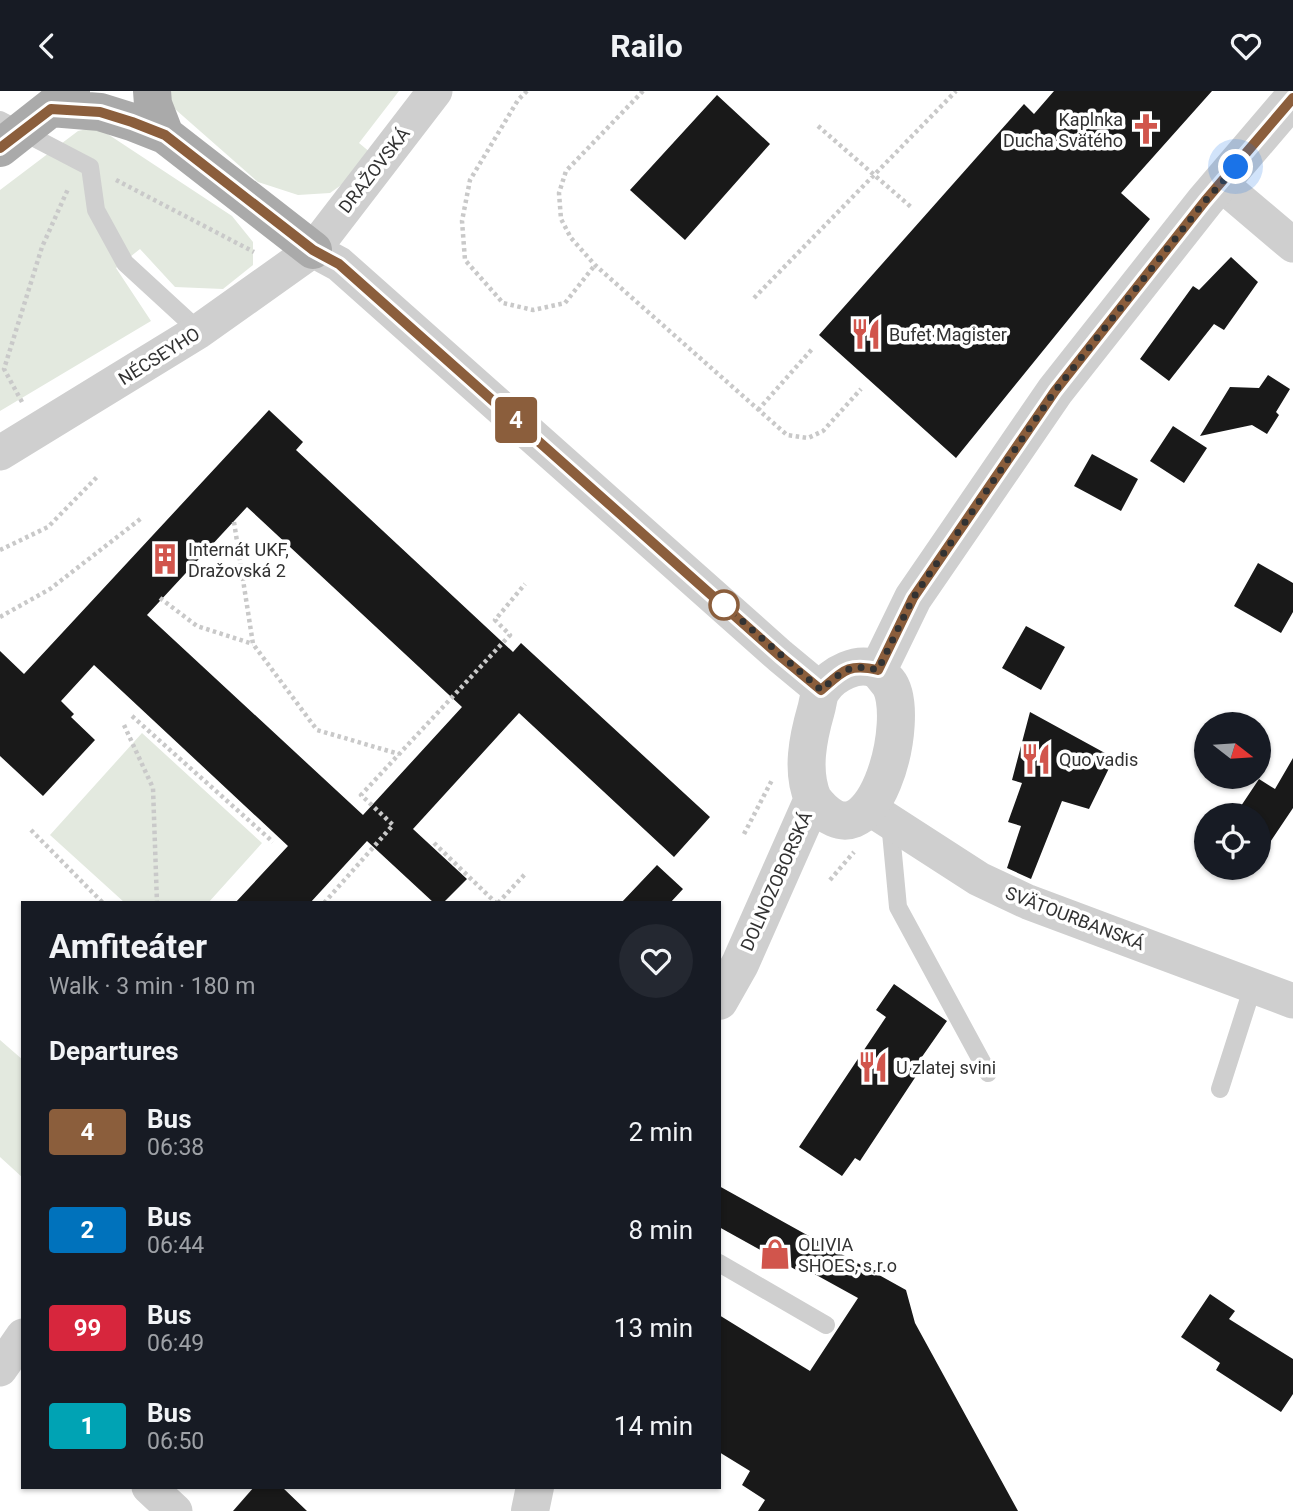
<!DOCTYPE html>
<meta charset="utf-8">
<style>
body{margin:0;font-family:Roboto,sans-serif;background:#242831;color:#f1f3f6;height:100vh;display:flex;flex-direction:column;font-size:26px;white-space:nowrap}
*{box-sizing:border-box;margin:0}
p{font-size:23px;color:#9ea1a6}
.icon{flex:none;width:38px;height:38px;fill:none;stroke:currentColor;stroke-width:2;stroke-linecap:round;stroke-linejoin:round}
.map{position:relative;flex:1;overflow:hidden}
.sheet{position:absolute;left:21px;top:810px;width:700px;height:588px;display:flex;flex-direction:column;background:#171b24;border-radius:0px;box-shadow:0 2px 5px #0004}
.sheet>*{flex:none}
.badge{padding:0 14px;border-radius:5px;font-size:24px;line-height:46px}
.needle{width:46px;rotate:107deg}
.tools{position:absolute;left:1194px;top:621px;display:grid;gap:14px}
.tools a{display:grid;place-items:center;width:77px;height:77px;border-radius:50%;background:#171b24;box-shadow:0 2px 5px #0004;font-size:35px}
.you{position:absolute;width:35px;height:35px;margin:-18px;border:5px solid #fff;border-radius:50%;background:#1a73e8;box-shadow:0 0 0 10px #1a73e833}
.map>.badge{position:absolute;translate:-50% -50%;box-shadow:0 0 0 4px #fff}
h2{padding:0 28px;font-size:26px;line-height:63px}
.round{display:grid;place-items:center;flex:none;width:74px;height:74px;border-radius:37px;background:#242831}
.headline{display:flex;align-items:center;justify-content:space-between;height:119px;padding:0 28px}
h1{font-size:33px;font-weight:700;line-height:52px}
ul{padding:0;list-style:none}
li{display:flex;align-items:center;gap:21px;height:98px;padding:0 28px}
li div{flex:1}
li b{display:block;font-size:26px}
li em{font-style:normal}
li .badge{min-width:77px;font-weight:700;text-align:center}
header{display:flex;justify-content:space-between;align-items:center;height:91px;padding:0 28px;background:#171b24;font-size:32px;font-weight:700}
.map>svg:first-child{display:block}
</style>
<header><svg class="icon" aria-label="back" viewBox="0 0 24 24"><path d="M15 5l-7 7 7 7"/></svg>Railo<svg class="icon" aria-label="heart" viewBox="0 0 24 24"><path d="M12 20l-8-8c-3-5 5-10 8-4 3-6 11-1 8 4z"/></svg></header>
<div class="map">
<svg width="1293" height="1420" viewBox="0 0 1293 1420">
<rect width="100%" height="100%" fill="#fff"/>
<path fill="#e3e9df" d="M 164,0 L 399,0 L 359,52 L 371,62 L 351,87 L 330,102 L 298,104 L 258,91 L 167,11 Z
M 97,36 L 232,125 L 253,151 L 253,174 L 223,198 L 175,196 L 140,158 L 116,177 L 151,230 L 0,320 L 0,99 L 78,40 Z
M 142,642 L 262,752 L 208,812 L 125,812 L 50,744 Z
M 0,949 L 23,969 L 23,1087 L 0,1066 Z"/>
<path fill="#191919" fill-rule="evenodd" d="M 1054,0 L 1212,0 L 1121,102 L 1150,128 L 956,367 L 819,244 L 1024,13 L 1034,23 Z
M 717,4 L 770,53 L 685,149 L 630,99 Z
M 1231,166 L 1258,191 L 1224,239 L 1214,233 L 1169,290 L 1140,268 L 1193,195 L 1199,199 Z
M 1268,284 L 1290,298 L 1276,321 L 1279,324 L 1267,343 L 1252,334 L 1200,345 L 1230,296 L 1259,297 Z
M 269,319 L 303,351 L 296,359 L 513,561 L 521,552 L 710,726 L 674,766 L 519,622 L 413,738 L 467,788 L 443,812 L 434,812 L 367,750 L 310,812 L 235,812 L 288,755 L 94,574 L 61,610 L 74,623 L 71,626 L 95,649 L 43,705 L 0,665 L 0,560 L 24,583 ZM 247,416 L 462,616 L 363,724 L 147,524 Z
M 1173,335 L 1207,357 L 1184,392 L 1150,370 Z
M 1092,363 L 1138,388 L 1121,420 L 1074,395 Z
M 1258,472 L 1293,492 L 1293,521 L 1281,542 L 1234,515 Z
M 1026,535 L 1065,556 L 1041,599 L 1002,577 Z
M 1030,621 L 1114,667 L 1089,718 L 1062,710 L 1031,788 L 1007,777 L 1021,735 L 1008,731 L 1022,692 L 1012,689 Z
M 1293,667 L 1293,717 L 1258,769 L 1258,724 L 1235,724 L 1259,688 L 1275,698 Z
M 657,774 L 683,798 L 670,812 L 621,812 Z
M 894,893 L 947,930 L 917,973 L 922,976 L 860,1070 L 855,1067 L 842,1085 L 799,1056 L 886,926 L 876,919 Z
M 719,1095 L 906,1199 L 915,1232 L 1018,1420 L 758,1420 L 765,1409 L 742,1394 L 750,1380 L 719,1361 L 719,1224 L 810,1280 L 858,1207 L 800,1175 L 798,1180 L 719,1136 Z
M 1210,1203 L 1235,1220 L 1229,1228 L 1293,1268 L 1293,1303 L 1281,1321 L 1216,1279 L 1220,1272 L 1181,1246 Z
M 254,1396 L 282,1396 L 307,1420 L 233,1420 Z"/>
<g fill="none" stroke-linecap="round" stroke-linejoin="round">
<path stroke="#c9c9c9" stroke-width="4.5" stroke-dasharray="3.5 3.5" stroke-linecap="butt" d="M 527,0 L 518,9 L 470,89 L 462,130 L 465,169 L 503,212 L 533,219 L 565,212 L 595,174
M 643,0 L 566,80 L 559,102 L 561,128 L 571,147 L 595,174 L 787,344 L 808,347 L 823,340 L 861,298
M 818,35 L 911,116
M 116,89 L 254,161
M 754,207 L 956,0
M 22,311 L 4,278 L 42,156 L 68,98
M 758,319 L 813,257
M 234,431 L 253,553 L 317,639 L 399,663
M 0,459 L 48,436 L 99,384
M 160,507 L 197,535 L 253,553
M 0,526 L 50,498 L 143,426
M 132,625 L 273,751
M 124,634 L 153,697 L 157,812
M 31,739 L 103,812
M 744,743 L 772,689
M 434,752 L 496,812
M 830,789 L 854,761
M 324,812 L 393,734 L 361,704 L 510,544 L 495,529 L 525,493
M 498,812 L 526,782"/>
<path stroke="#cfcfcf" stroke-width="18" d="M 0,29 L 90,76 L 96,119 L 125,172 L 199,240
M 890,731 L 898,816 L 988,982
M 1220,998 L 1253,895
M 719,1172 L 826,1234"/>
<path stroke="#cfcfcf" stroke-width="35" d="M 1221,93 L 1293,154
M 313,159 L 339,173 L 780,565 L 821,599
M 0,362 L 199,240 L 313,159 L 435,0
M 869,717 L 979,788 L 1028,811 L 1293,910
M 0,1278 L 23,1245
M 149,1396 L 175,1420"/>
<path stroke="#cfcfcf" stroke-width="38" d="M 878,579 L 913,507 L 1055,300 L 1205,110 L 1293,7
M 719,910 L 740,873 L 813,708 C 801,680 808,647 816,619 C 818,613 818,604 822,599 C 832,583 859,569 877,579 C 881,581 885,588 888,591 C 914,622 873,788 813,708
M 530,1420 L 535,1396"/>
<path stroke="#aaa" stroke-width="38" d="M 152,0 L 153,13 L 165,44
M 51,17 L 100,21 L 132,31 L 165,44 L 313,159
M 0,57 L 71,1"/>
</g>
<g fill="none" stroke-linecap="round" stroke-linejoin="round">
<defs>
<path id="line" d="M 0,57 L 51,18 L 100,21 L 132,31 L 165,44 L 313,159 L 339,173 L 780,565 L 821,599 C 843,580 848,572 878,579 L 913,507 L 1055,300 L 1205,110 L 1293,7"/>
</defs>
<use href="#line" stroke="#fff" stroke-width="16"/>
<use href="#line" stroke="#8b5e3c" stroke-width="10"/>
<path stroke="#323232" stroke-width="7" stroke-dasharray="0 12.6" d="M 724,514 L 821,599 C 843,580 848,572 878,579 L 913,507 L 1055,300 L 1205,110 L 1236,76"/>
</g>
<defs>
<symbol id="church-bare" viewBox="-9 -9 18 18"><path d="M-1.2-6h2.4v3.5h3.3v2.4h-3.3V6h-2.4V-.1h-3.3v-2.4h3.3Z" fill="#d1554c" stroke="#fff" stroke-width="2.5" paint-order="stroke"/></symbol>
<symbol id="restaurant-bare" viewBox="-9 -9 18 18"><path d="M-5-6h1v4h1v-4h1v4h1v-4h1v5L-1.5 .5V6h-2V.5L-5-1ZM5-6V6H3V1.5H1.5Q1.5-4 5-6Z" fill="#d1554c" stroke="#fff" stroke-width="2.5" paint-order="stroke"/></symbol>
<symbol id="building-bare" viewBox="-9 -9 18 18"><path d="M-4-6H4V6H1V3H-1V6H-4ZM-2.5-4.3h1.7v1.8h-1.7ZM.8-4.3h1.7v1.8H.8ZM-2.5-1h1.7V.8h-1.7ZM.8-1h1.7V.8H.8Z" fill="#d1554c" stroke="#fff" stroke-width="2.5" paint-order="stroke"/></symbol>
<symbol id="shop-bare" viewBox="-9 -9 18 18"><path d="M-5-2.5h2.3a2.7 3.5 0 0 1 5.4 0H5L5.5 6h-11ZM-1.5-2.5h3a1.5 2.3 0 0 0-3 0Z" fill="#d1554c" stroke="#fff" stroke-width="2.5" paint-order="stroke"/></symbol>
</defs>
<g fill-rule="evenodd">
<use href="#church-bare" x="1124" y="16" width="44" height="44"/>
<use href="#restaurant-bare" x="844" y="221" width="44" height="44"/>
<use href="#building-bare" x="143" y="446" width="44" height="44"/>
<use href="#restaurant-bare" x="1014" y="646" width="44" height="44"/>
<use href="#restaurant-bare" x="851" y="954" width="44" height="44"/>
<use href="#shop-bare" x="753" y="1141" width="44" height="44"/>
</g>
<circle fill="#fff" stroke="#8b5e3c" stroke-width="3.5" cx="724" cy="514" r="14"/>
<g text-anchor="middle" dominant-baseline="central" stroke-width="7" stroke-linejoin="round" paint-order="stroke">
<g font-size="18" fill="#323232" stroke="#fff" text-anchor="start">
<text x="1123" y="28" text-anchor="end">Kaplnka<tspan x="1123" dy="21">Ducha Svätého</tspan></text>
<text x="889" y="243">Bufet Magister</text>
<text x="188" y="458">Internát UKF,<tspan x="188" dy="21">Dražovská 2</tspan></text>
<text x="1059" y="668">Quo vadis</text>
<text x="896" y="976">U zlatej svini</text>
<text x="798" y="1153">OLIVIA<tspan x="798" dy="21">SHOES, s.r.o</tspan></text>
</g>
<g font-size="18" fill="#323232" stroke="#fff">
<text transform="translate(374 79) rotate(-52)">DRAŽOVSKÁ</text>
<text transform="translate(159 265) rotate(-32)">NÉCSEYHO</text>
<text transform="translate(776 790) rotate(-66)">DOLNOZOBORSKÁ</text>
<text transform="translate(1075 827) rotate(21)">SVÄTOURBANSKÁ</text>
</g>
</g>
</svg>
<div class="tools">
<a><svg class="needle" viewBox="-14 -14 28 28"><path d="M0-13l5 13h-10z" fill="#e53935"/><path d="M0 13l5-13h-10z" fill="#9ea1a6"/></svg></a>
<a><svg class="icon" aria-label="locate" viewBox="0 0 24 24"><circle cx="12" cy="12" r="6"/><path d="M12 2v4M12 18v4M2 12h4M18 12h4"/></svg></a>
</div>
<div class="you" style="left:1236px;top:76px"></div>
<b class="badge" style="left:516px;top:329px;background:#8b5e3c;color:#fff">4</b>
<section class="sheet">
<div class="headline"><div><h1>Amfiteáter</h1><p>Walk · 3 min · 180 m</p></div><a class="round"><svg class="icon" aria-label="heart" viewBox="0 0 24 24"><path d="M12 20l-8-8c-3-5 5-10 8-4 3-6 11-1 8 4z"/></svg></a></div>
<h2>Departures</h2>
<ul>
<li><span class="badge" style="background:#8b5e3c;color:#fff">4</span><div><b>Bus</b><p>06:38</p></div><em>2 min</em></li>
<li><span class="badge" style="background:#0072bc;color:#fff">2</span><div><b>Bus</b><p>06:44</p></div><em>8 min</em></li>
<li><span class="badge" style="background:#d7263d;color:#fff">99</span><div><b>Bus</b><p>06:49</p></div><em>13 min</em></li>
<li><span class="badge" style="background:#00a3b4;color:#fff">1</span><div><b>Bus</b><p>06:50</p></div><em>14 min</em></li>
</ul>
</section>
</div>
